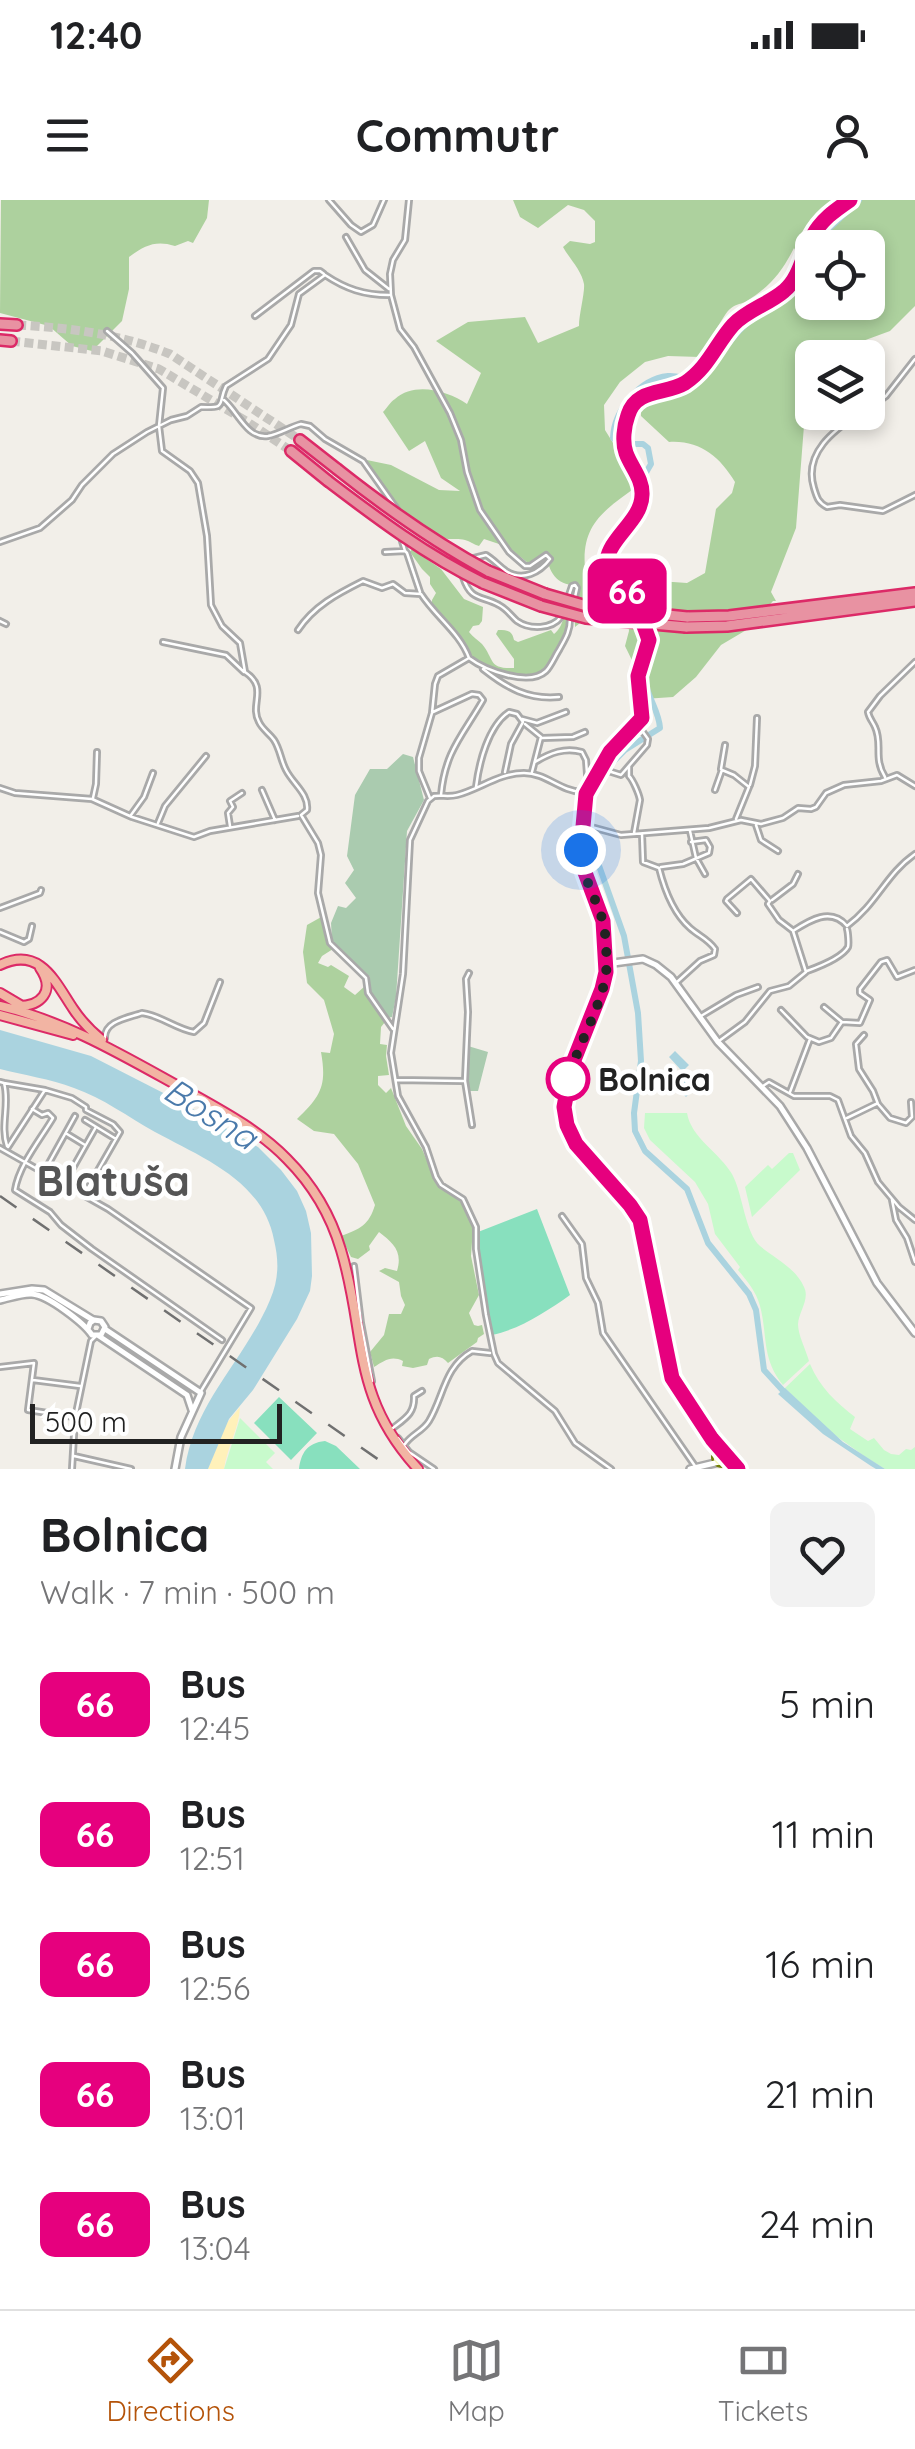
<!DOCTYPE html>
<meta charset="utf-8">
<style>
body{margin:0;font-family:Quicksand,sans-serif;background:#f2f2f2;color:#202124;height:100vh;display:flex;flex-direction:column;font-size:38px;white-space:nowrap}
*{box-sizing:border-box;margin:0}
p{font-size:32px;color:#757577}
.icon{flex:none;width:55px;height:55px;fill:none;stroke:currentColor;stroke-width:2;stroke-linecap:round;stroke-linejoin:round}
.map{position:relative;height:1269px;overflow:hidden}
.drawer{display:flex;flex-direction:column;background:#fff;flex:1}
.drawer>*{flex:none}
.badge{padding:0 20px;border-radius:15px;font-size:35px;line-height:65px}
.controls{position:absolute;left:795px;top:30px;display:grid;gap:20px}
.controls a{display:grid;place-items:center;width:90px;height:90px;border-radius:15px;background:#fff;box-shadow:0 5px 15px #0003;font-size:50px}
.scale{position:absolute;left:30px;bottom:25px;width:252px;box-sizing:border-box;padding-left:10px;border:5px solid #222;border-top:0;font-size:28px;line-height:35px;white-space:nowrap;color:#222;-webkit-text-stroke:8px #fff;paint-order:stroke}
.you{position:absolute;width:50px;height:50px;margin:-25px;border:8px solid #fff;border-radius:50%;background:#1a73e8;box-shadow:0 0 0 15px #1a73e833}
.map>.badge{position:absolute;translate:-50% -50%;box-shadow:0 0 0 5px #fff}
.round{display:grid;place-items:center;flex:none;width:105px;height:105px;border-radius:15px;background:#f2f2f2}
.headline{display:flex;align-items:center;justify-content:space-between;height:170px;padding:0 40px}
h1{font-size:48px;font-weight:700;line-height:75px}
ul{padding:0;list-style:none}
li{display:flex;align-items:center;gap:30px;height:130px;padding:0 40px}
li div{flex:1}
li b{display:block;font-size:38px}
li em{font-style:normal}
li .badge{min-width:110px;font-weight:700;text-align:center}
.status{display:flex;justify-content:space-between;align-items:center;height:70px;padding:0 50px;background:#fff;direction:ltr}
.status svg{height:28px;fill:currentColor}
header{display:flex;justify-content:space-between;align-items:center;height:130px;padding:0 40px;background:#fff;font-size:45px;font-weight:700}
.tab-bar{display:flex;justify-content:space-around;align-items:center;height:140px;border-top:2px solid #e0e0e0;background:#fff;font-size:28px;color:#757577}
.tab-bar a{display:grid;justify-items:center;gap:5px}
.tab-bar .current{color:#b45309}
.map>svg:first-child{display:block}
</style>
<div class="status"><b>12:40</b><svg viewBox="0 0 49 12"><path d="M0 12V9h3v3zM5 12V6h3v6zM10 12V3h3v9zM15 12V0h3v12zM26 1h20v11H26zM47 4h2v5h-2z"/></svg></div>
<header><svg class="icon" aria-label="menu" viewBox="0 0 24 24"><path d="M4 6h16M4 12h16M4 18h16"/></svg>Commutr<svg class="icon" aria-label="person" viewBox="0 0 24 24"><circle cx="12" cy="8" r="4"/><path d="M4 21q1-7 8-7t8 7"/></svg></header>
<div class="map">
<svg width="915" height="1269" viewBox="0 0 915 1269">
<rect width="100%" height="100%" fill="#f2efe9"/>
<path fill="#add19e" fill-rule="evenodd" d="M 1,0 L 209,0 L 207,18 L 193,43 L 188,41 L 175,46 C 156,40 145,45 129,57 L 129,89 L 122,121 L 92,151 L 72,146 L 49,126 L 0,113 Z
M 513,0 L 915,0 L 915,106 L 890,131 L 833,152 L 829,157 L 812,158 L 812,179 L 806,200 L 796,328 L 771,392 L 776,401 L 773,401 L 748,429 L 721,445 L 696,477 L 673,497 L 644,499 L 648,493 L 625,446 L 629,431 L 627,412 L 638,398 L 638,387 L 645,380 L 687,383 L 705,373 L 716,309 L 732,293 L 735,282 C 720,257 700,240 669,242 L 641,216 L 641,206 L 663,184 L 689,172 L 790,78 L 801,60 L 794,48 C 782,72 769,88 745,102 C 740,104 734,105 730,109 C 725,112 706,148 700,157 L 668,156 L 645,162 L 620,182 L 604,205 L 605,230 L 639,285 C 606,309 581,323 585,368 C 585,377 585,382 589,391 L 582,401 L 580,423 L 575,427 L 574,407 L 579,392 L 575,385 C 557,385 548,372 547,354 L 528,363 L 508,347 L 484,339 L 479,346 C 474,345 470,341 465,340 C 455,337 446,342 435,335 C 400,318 380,287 357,258 L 391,265 L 439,290 L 460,291 L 441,278 L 425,241 L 409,251 L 383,212 C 387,208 390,202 395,199 C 415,181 448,191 467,204 L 481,173 L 436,141 L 468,122 L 525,117 L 538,143 L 579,126 C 579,114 585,93 584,84 C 582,71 569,58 563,47 L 570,41 L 590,44 L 595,42 L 595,21 L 584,10 L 568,5 L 538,28 L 520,17 ZM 812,48 L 868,48 L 868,102 L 812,102 Z
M 412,349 L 441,369 L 464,399 L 483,407 L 482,421 L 479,425 L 473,426 L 469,432 C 473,437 478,440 482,444 C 495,460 488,469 514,468 L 514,459 L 496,434 L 498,430 C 507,430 512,430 514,440 L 518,442 L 551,430 L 554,434 C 566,425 562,409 573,401 L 569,427 L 545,471 C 522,479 485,475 469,453 C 464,447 462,438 457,432 C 450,423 440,417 432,409 L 432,400 L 436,393 L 430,384 L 430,377 L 422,369 L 410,352 Z
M 323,716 L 333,749 L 322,756 L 318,763 L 328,767 L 331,765 L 349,776 L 344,787 L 355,795 L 365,786 L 366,794 L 385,822 L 381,827 L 380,844 L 387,845 L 386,856 L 389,875 L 378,876 L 378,885 L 386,893 L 391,888 L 406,926 L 422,949 L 436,982 L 461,1002 L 473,1028 L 471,1056 L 479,1095 L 469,1113 L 474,1125 L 478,1126 L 482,1125 L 484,1134 L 478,1138 L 477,1142 L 448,1163 C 442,1156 437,1155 429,1159 L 427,1165 L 413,1168 L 402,1166 L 403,1161 C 391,1155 384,1161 374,1167 L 370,1152 L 384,1135 L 389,1114 L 401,1114 L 405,1105 L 401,1096 L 399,1082 L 379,1071 L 385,1068 L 397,1071 C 403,1051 393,1043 379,1032 L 369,1046 L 370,1050 L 358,1059 L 351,1057 L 341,1036 C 360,1029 369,1025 375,1005 L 358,964 L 334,934 L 314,931 L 297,919 C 321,896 327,886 321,852 L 330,853 L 334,834 L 324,800 L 307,783 L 303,752 L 307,725 Z"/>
<path fill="#fff1ba" d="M 240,1207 C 239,1229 227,1247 224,1269 L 208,1269 L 226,1224 Z"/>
<path fill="#aacbaf" d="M 403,554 L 413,557 L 424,600 L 407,631 L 396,797 L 392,817 L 387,818 L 369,790 L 370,777 L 332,741 L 331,723 L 338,706 L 346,708 L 356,698 L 345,683 L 354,670 L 347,656 L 355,595 L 370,569 L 387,569 Z
M 468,846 L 488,852 L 478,891 L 468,891 Z"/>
<path fill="#c8facc" d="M 645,913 L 687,913 C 691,938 720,953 732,974 C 743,994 745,1033 760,1046 C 773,1057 796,1068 804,1087 C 810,1099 799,1111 798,1124 C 798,1135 806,1150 809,1161 L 783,1185 C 761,1158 768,1136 760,1106 C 756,1091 747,1081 738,1070 L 740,1067 L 715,1034 L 708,1004 L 695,982 L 650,940 L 644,928 Z
M 789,953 L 793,953 L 800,970 L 752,1017 L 745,987 L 768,965 L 772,969 Z
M 810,1164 C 820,1188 836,1202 855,1217 L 850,1229 L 868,1241 L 874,1238 L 884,1250 L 891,1254 L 899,1255 L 906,1249 L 911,1250 L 915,1247 L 915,1269 L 885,1269 L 867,1258 L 829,1231 L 785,1188 Z
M 240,1218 L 275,1253 L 266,1262 L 273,1269 L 224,1269 Z"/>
<path fill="#88e0be" d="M 537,1009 L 570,1095 C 546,1112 520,1129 492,1135 L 477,1050 L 478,1032 Z
M 279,1197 L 317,1233 L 291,1260 L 254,1223 Z
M 325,1241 L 336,1246 L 360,1269 L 299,1269 C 301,1253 307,1243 325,1241 Z"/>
<path fill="#aad3df" d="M 0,830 L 91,856 L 181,902 L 258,947 L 281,970 L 297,991 L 306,1011 L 311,1033 L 312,1076 L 310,1091 L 297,1119 L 253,1190 L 229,1219 L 208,1269 L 185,1269 C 194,1202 245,1160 270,1100 C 279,1079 279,1061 274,1040 C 263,981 203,958 155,932 C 128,917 103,898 74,888 C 50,879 24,875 0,869 Z
M 675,851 L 689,865 L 681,873 L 694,888 L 686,897 L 670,880 L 681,870 L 669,857 Z
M 785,1188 L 843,1242 L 885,1269 L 876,1269 L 871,1266 L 823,1234 L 778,1194 Z"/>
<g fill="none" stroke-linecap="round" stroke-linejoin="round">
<path stroke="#aad3df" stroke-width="6" d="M 815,48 L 819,38 L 859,0
M 786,1194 L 764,1170 L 756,1110 L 749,1094 L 708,1043 L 687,989 L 645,951 L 635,931 L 634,913 L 641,861 L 638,813 L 624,736 L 597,660 L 590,618 L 594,591 L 607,568 L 625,550 L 660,528 C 659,509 644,493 645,474 C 646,461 654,449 651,435 C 647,409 627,388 614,366 L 615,354 L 642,316 L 646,307 L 647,295 L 644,276 L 651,264 L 648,248 L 643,244 L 620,244 L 613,238 C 614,211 639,179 668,176 C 678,175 688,180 699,179 C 717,163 727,141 745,125 C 762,110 788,101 800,81 C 806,73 808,61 812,52"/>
<path stroke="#c8c6c1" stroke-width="9" stroke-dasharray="9 4.5" stroke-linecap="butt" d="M 17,125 C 71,128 120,134 170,154 L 300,240
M 11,141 L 102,151 L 159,169 L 246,221 L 291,251"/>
<defs>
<path id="minor" d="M 329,0 L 351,25 L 361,32 L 373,25 L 384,0
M 409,0 L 405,40 L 393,60 L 390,74 L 391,95 L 400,129 L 414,147 L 450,213 L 461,240 L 467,272 L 480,310 L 509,352 L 525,366 L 530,366 L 546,355 L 550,359 C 540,372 523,382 506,371 C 499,366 494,360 486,355 L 474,358
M 346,37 L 365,70 L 389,89
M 255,116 L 314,71 L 320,71 L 324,74
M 107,131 L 132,153 L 163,188 L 159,226 L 162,251 L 190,271 L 198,283 L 207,336 L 211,405 L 222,426 L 240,443 L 245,472 C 269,488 249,504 259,522 C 262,529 270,534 274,540 C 280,549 281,561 286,570 C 293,584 309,594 307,610 L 301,615 L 318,643 L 321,655 L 318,693 L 330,743 L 366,778 L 368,793 L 393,829
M 224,200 C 238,212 247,239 268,236 C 279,234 290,227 301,224 L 310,226 L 325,239 L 363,261 L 397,309
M 868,209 L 886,196 L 915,159
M 861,212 C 834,230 803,253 814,288 C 817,298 818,302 827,307 L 840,305 L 883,311 L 915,295
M 402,341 L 405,351
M 0,342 L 40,328 L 72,300 L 82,285 L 113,254 L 147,232 L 171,220 L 187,216 L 201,207 C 228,208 217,205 226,186 L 268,159 L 291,125 L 299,94 L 325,75 C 346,89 364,95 389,95
M 385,352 L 405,351 L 407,353 L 420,392
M 463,377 C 471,402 482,395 499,405 C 507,409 511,416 517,421 C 530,430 552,429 561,417
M 569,395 L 572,386 L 575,385 L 577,388 L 575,397
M 0,421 L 6,424
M 298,430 C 314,406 337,394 363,381 L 382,388 L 393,384 L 405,393 L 421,394 C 436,417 460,433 469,458
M 163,442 L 226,455 L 244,472
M 483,469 C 507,488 528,500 559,497
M 433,512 L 472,494 L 479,495 L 483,500 C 463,535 445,551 441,595
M 522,519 L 537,523 L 566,512
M 525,524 L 541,537 L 532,572
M 542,538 L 573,537 L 585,532
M 535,562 C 550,553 565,547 582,552 L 586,560 L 588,588
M 629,566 L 629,576 C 633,580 639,594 640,600 L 634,633
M 602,569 L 621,575 L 647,545 L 648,539 L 643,532 L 631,532
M 721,569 L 725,545
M 885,577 C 873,558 883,544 875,527 C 873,522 869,518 868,512 L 880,496 L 915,462
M 750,585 L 755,566 L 757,518
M 476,587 C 479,563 488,526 509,512 L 517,514 L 523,522 L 511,544 L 505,572
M 0,588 L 15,593 L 92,599 L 132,617 L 194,637 L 210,631 L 298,616
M 262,590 L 275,620
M 715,590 L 722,570 L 734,575 L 749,587 L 736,619
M 582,592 C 560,591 546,573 524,573 C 499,573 480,589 457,595 C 449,597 442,595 434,596 L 428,601 L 410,640 L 403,774 L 391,853 L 398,896 L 426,947 L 436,977 L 441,985 L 463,999 L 476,1027 L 476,1049 L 486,1115 L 494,1154 L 498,1163 L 555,1211 L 575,1243 L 611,1269
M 93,598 L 96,584 L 97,552
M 430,598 L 419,571 L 419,558 L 432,513 L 435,484 L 438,476 L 469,458 C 485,470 529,487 546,471 C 551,466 555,456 559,450 C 565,439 570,432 570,419
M 131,615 L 144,597 L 153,573
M 158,623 L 165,606 L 206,556
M 584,625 L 621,635 L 709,628 L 741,620 L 761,624 L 783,618 L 798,608 L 811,609 L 816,607 L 826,593 L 844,585 L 881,581 L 897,575 L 915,586
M 756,625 L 761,640 L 778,651
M 230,626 L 228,613 L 233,607 L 230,601 L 242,593
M 690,631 L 696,658 L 705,674
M 642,634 L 643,662 L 659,668 C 664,688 674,714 690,728 C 699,736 708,739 715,749 L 714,755 L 700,761 L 677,782
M 661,667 L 683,664 L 709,653 L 710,647 L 706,640 L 691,642
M 772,700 L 793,684 L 798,674
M 0,708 L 40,693 L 41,690
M 737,713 L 726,701 L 727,699 L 751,679 L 770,701 L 768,704 L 779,720 L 792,730
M 0,732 L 24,742 L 29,739 L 32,726
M 807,771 C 818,767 842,758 848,747 C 849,744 848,732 847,729
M 469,773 L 466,779 L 468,812 L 465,881 L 472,925
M 824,807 L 842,822 L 860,823 L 870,800 L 860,793 L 860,789 L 881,762 L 887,760 L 897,777 L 915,770
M 781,810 L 807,837 L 819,842 L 831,838 L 842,822
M 701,816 L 736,795 L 758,787
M 864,835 L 856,844 L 859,869 L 873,891 L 878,904 L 890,918 L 906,923 L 912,917 L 911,902
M 105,838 C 104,821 128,818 142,813 C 160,815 176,829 194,832 L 204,823 L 220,782
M 719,841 L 745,822 L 770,791 L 789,786 L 806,772 L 793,731 C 810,720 831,707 847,726 C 877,704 886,674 915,654
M 396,880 L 463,881
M 0,882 L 4,883 C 10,904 0,925 7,946
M 4,883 L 45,890 L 8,947
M 763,886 L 769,882 L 794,896 L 830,896 L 838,900 L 851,936 L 865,953 L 878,982 L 899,1007 L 915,1020
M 45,890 L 72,898 L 86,907 L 86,910 L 113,924 L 120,932 L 85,993
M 790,892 L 810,839
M 32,909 L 42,915 L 48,913 L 53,918 C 40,940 19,965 15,990 L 50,1012 L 61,1025 L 92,1049 L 222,1140
M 847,918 L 876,904
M 85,920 L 116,939
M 67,934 L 85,945
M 0,948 L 108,1009 L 251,1108 L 201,1191
M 44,972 L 75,916
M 65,982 L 96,927
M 892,1000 L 896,1020 L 907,1038 L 915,1062
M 562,1016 L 582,1044 L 586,1078 L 598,1103 L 603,1133 L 695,1266
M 354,1066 L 361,1123 L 372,1181
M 0,1167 L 34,1163 L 28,1210 L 74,1217
M 33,1180 L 80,1186
M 393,1228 C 406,1218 415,1213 414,1196 L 422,1191
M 398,1238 L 409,1252 L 434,1269
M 405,1244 C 412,1234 423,1231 429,1221 C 444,1196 444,1167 472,1151 L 490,1153
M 74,1256 L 131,1269
M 72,1269 L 75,1218 L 91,1141 L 95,1137"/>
<path id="tertiary" d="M 606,764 L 643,759 L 656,765 L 671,777 L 718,842 L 780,906 L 807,948 L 877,1083 L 915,1133
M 0,1094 L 32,1089 L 44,1090 L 93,1120
M 0,1100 C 10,1098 22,1093 32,1094 C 48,1095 84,1123 92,1135 L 101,1135 L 105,1127 L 101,1121 L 94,1120 L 90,1123 L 88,1129
M 105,1129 L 201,1193 L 181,1237 L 175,1269
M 99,1136 L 187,1195 L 192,1210
M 690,1269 L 719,1262"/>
<path id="secondary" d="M716.5 1257a5.5 5.5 0 1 1 11 0a5.5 5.5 0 1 1-11 0Z
M 723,1252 L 712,1239 L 672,1179 L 640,1020 L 630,1005 L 576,944 L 567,925 L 564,907 L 567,884 L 572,865 L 602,789 L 606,772 L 603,721 L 581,659 L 586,593 L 610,552 L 641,518 L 638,477 L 649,441 L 629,395 L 619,381 L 611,374 L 607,363 L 613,345 L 634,320 L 642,301 L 642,290 L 625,250 L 624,235 L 628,214 L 631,207 L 645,195 L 677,187 L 696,174 L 707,164 L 734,124 L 784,91 L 792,82 L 811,38 L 824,19 L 850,0
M 725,1262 L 738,1269"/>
<path id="trunk" d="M 0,765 C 41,745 56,784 74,810 C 82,822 91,831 102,840
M 0,793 L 22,806
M 0,806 C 65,821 122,855 180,887 C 217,908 257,928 287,959 C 312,984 331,1016 341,1050 C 367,1136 350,1195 418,1269
M 16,806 C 41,807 56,791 40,768
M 0,815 L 73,835"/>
<path id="motorway" d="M 0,124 L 17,125
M 0,140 L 11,141
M 300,240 L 337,269
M 291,251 L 328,281
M 488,371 L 545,394
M 483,383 L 541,406
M 687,417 L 729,416 L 915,393
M 686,427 L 727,426 L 915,401"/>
</defs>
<use href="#minor" stroke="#a9a9a9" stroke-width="8"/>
<use href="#tertiary" stroke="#a9a9a9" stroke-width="10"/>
<use href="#secondary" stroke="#707d05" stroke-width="11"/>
<use href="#trunk" stroke="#dc2a67" stroke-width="12"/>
<use href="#motorway" stroke="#dc2a67" stroke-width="14"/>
<use href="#minor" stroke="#fff" stroke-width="2.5"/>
<use href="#tertiary" stroke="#fff" stroke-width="5"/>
<use href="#secondary" stroke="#f7fabf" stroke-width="6"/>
<use href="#trunk" stroke="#f2b4a3" stroke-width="8"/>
<use href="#motorway" stroke="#e892a2" stroke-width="9"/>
<path stroke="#707070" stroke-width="2.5" stroke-dasharray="20 20" stroke-linecap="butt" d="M 0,996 L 392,1269"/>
<defs>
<path id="motorway-bridge" d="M 337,269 C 385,307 434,342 488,371
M 328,281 C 378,319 426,355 483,383
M 545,394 L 590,407 L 687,417
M 541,406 L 586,418 L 686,427"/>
</defs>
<use href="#motorway-bridge" stroke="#dc2a67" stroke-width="14" stroke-linecap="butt"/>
<use href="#motorway-bridge" stroke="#e892a2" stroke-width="9"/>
</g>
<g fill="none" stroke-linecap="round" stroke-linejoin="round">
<defs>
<path id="line" d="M 738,1269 L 712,1239 L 672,1178 L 640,1020 L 630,1005 L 576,944 L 567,925 L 564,907 L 572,865 L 602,789 L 606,772 L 603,721 L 580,659 L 586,594 L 610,552 L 642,518 L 638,476 L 649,440 C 643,423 635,400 623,385 C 618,379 610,376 608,369 C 600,343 642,323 642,295 C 643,279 631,267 626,253 C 622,242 624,226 628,215 C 636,188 665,195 685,183 C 708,168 716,144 733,125 C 747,110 769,104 784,91 C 800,78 803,54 812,37 C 821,20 834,11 850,0"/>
</defs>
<use href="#line" stroke="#fff" stroke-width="22"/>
<use href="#line" stroke="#e6007e" stroke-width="15"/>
<path stroke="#222" stroke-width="10" stroke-dasharray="0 18" d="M 568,879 L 567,884 C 576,848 597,816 605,780 C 608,765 606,747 605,733 C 602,704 580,679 581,650"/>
</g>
<circle fill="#fff" stroke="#e6007e" stroke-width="5" cx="568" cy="879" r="20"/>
<g text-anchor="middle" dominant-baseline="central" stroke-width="9" stroke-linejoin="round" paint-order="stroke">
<g font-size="32" font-weight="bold" fill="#222" stroke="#fff" text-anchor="start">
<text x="598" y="879">Bolnica</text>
</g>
<g font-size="35" font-style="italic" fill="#4a7aab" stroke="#fff">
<text transform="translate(211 913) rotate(32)">Bosna</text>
</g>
<g font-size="42" font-weight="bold" fill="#555" stroke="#fff">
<text x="113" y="980">Blatuša</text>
</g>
</g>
</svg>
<div class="controls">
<a><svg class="icon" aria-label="locate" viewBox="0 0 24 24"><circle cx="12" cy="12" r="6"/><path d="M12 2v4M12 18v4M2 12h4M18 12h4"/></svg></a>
<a><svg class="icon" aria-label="layers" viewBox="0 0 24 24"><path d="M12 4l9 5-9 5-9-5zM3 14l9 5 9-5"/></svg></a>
</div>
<div class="scale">500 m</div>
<div class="you" style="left:581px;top:650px"></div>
<b class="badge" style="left:627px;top:391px;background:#e6007e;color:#fff">66</b>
</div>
<section class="drawer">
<div class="headline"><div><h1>Bolnica</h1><p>Walk · 7 min · 500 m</p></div><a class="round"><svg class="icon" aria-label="heart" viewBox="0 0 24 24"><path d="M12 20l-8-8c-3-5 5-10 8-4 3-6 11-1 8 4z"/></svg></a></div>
<ul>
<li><span class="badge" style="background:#e6007e;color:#fff">66</span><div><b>Bus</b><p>12:45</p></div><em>5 min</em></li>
<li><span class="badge" style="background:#e6007e;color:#fff">66</span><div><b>Bus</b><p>12:51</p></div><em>11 min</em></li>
<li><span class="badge" style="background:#e6007e;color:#fff">66</span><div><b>Bus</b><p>12:56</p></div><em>16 min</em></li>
<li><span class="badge" style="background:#e6007e;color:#fff">66</span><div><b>Bus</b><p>13:01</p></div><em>21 min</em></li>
<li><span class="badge" style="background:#e6007e;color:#fff">66</span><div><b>Bus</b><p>13:04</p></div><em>24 min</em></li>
</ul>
</section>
<nav class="tab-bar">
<a class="current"><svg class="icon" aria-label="directions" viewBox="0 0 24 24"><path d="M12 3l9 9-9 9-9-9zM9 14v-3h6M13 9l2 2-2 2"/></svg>Directions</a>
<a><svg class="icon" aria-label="map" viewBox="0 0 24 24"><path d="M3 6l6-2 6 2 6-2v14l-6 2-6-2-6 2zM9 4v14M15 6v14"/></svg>Map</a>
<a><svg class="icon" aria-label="tickets" viewBox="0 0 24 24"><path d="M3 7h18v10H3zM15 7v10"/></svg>Tickets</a>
</nav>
